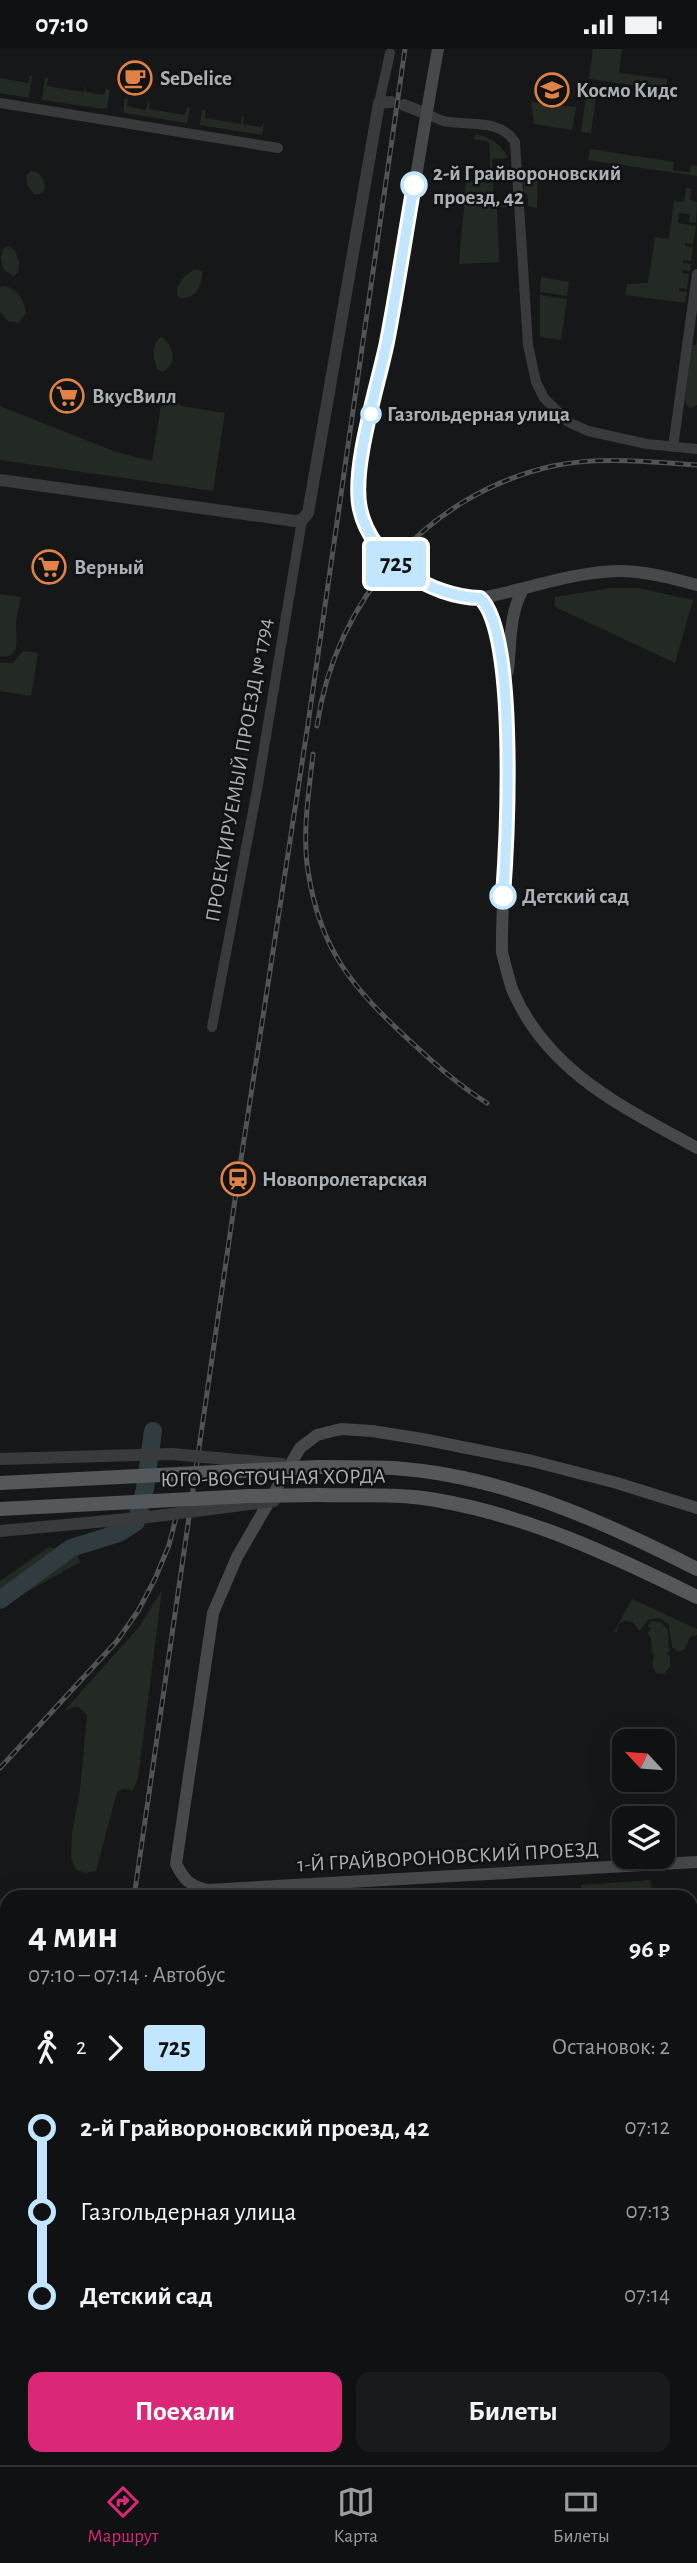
<!DOCTYPE html>
<html lang="ru">
<meta charset="utf-8">
<style>
body{margin:0;font-family:"Alegreya Sans",sans-serif;background:#191a1b;color:#f1f3f6;height:100vh;display:flex;flex-direction:column;font-size:26px;white-space:nowrap}
*{box-sizing:border-box;margin:0}
p{font-size:23px;color:#9c9d9f}
.icon{flex:none;width:38px;height:38px;fill:none;stroke:currentColor;stroke-width:2;stroke-linecap:round;stroke-linejoin:round}
.map{position:relative;flex:1;overflow:hidden}
.details{position:absolute;left:0px;top:1841px;width:698px;height:576px;display:flex;flex-direction:column;background:#101112;border-radius:21px 21px 0 0;box-shadow:0 7px 28px #0002,0 0 0 2px #303132}
.details>*{flex:none}
.badge{padding:0 14px;border-radius:5px;font-size:24px;line-height:46px}
.needle{width:46px;rotate:296deg}
.controls{position:absolute;left:612px;top:1680px;display:grid;gap:14px}
.controls a{display:grid;place-items:center;width:63px;height:63px;border-radius:14px;background:#101112;box-shadow:0 7px 28px #0002,0 0 0 2px #303132;font-size:35px}
.map>.badge{position:absolute;translate:-50% -50%;box-shadow:0 0 0 4px #fff}
.legs{display:flex;align-items:center;gap:10px;height:77px;padding:0 28px;font-size:23px}
.legs p{margin-inline-start:auto}
.head{display:flex;align-items:center;justify-content:space-between;height:119px;padding:0 28px}
h1{font-size:38px;font-weight:700;line-height:52px}
.button{display:flex;gap:14px;margin-top:auto;padding:14px 28px}
.button a{flex:1;height:80px;border-radius:14px;background:#db2777;color:#fff;font-size:28px;font-weight:700;line-height:80px;text-align:center}
.button a+a{background:#191a1b;color:#f1f3f6}
ul{padding:0 28px;list-style:none}
li{display:flex;align-items:center;gap:24px;height:84px;font-size:26px}
li i{display:grid;place-items:center;width:10px;height:100%;margin:0 9px;background:currentColor}
li i::after{content:'';width:18px;height:18px;margin:-9px;border:5px solid;border-radius:50%;background:#101112}
li p{margin-inline-start:auto}
li:first-child i{background:linear-gradient(#0000 50%,currentColor 0)}
li:last-child i{background:linear-gradient(currentColor 50%,#0000 0)}
.status{display:flex;justify-content:space-between;align-items:center;height:49px;padding:0 35px;background:#101112;direction:ltr}
.status svg{height:19px;fill:currentColor}
.tab-bar{display:flex;justify-content:space-around;align-items:center;height:98px;border-top:2px solid #303132;background:#101112;font-size:19px;color:#9c9d9f}
.tab-bar a{display:grid;justify-items:center;gap:4px}
.tab-bar .active{color:#db2777}
.map>svg:first-child{display:block}
</style>
<div class="status"><b>07:10</b><svg viewBox="0 0 49 12"><path d="M0 12V9h3v3zM5 12V6h3v6zM10 12V3h3v9zM15 12V0h3v12zM26 1h20v11H26zM47 4h2v5h-2z"/></svg></div>
<div class="map">
<svg width="697" height="2416" viewBox="0 0 697 2416">
<rect width="100%" height="100%" fill="#161718"/>
<path fill="#232a23" d="M 593,0 L 622,0 L 619,24 L 667,30 L 666,41 L 589,30 Z
M 30,26 L 32,27 L 29,49 L 0,44 L 0,29 L 28,34 Z
M 45,29 L 48,29 L 47,37 L 84,43 L 85,35 L 86,43 L 104,46 L 106,39 L 110,41 L 107,59 L 104,60 L 42,51 Z
M 587,39 L 597,41 L 591,84 L 581,83 Z
M 128,49 L 127,57 L 146,61 L 148,52 L 150,52 L 149,60 L 185,66 L 187,58 L 190,59 L 187,74 L 124,64 L 124,50 Z
M 531,53 L 576,58 L 572,81 L 534,75 Z
M 202,61 L 205,61 L 205,69 L 241,75 L 242,67 L 244,68 L 243,75 L 261,78 L 264,71 L 262,86 L 200,76 Z
M 476,85 C 491,89 501,95 508,109 L 492,110 L 494,150 L 513,151 L 508,158 L 497,159 L 499,213 L 459,215 L 466,132 L 491,134 L 489,93 L 473,90 Z
M 590,100 L 674,113 L 673,121 L 690,123 L 691,116 L 697,117 L 697,127 L 588,111 Z
M 532,119 L 538,124 L 537,159 L 528,157 L 528,147 L 524,143 L 523,122 Z
M 31,122 C 42,123 46,132 44,142 L 40,145 L 34,145 L 28,137 L 26,127 Z
M 686,139 L 691,140 L 690,151 L 697,153 L 696,174 L 689,173 L 690,165 L 679,164 L 678,174 L 696,177 L 693,195 L 685,194 L 685,197 L 693,198 L 691,212 L 683,211 L 683,214 L 691,215 L 690,222 L 682,221 L 682,224 L 689,225 L 687,240 L 679,239 L 679,242 L 687,243 L 685,254 L 625,246 L 627,235 L 648,234 L 655,188 L 669,190 L 674,152 L 684,153 Z
M 8,197 L 15,201 L 19,214 L 18,223 L 13,227 L 4,221 L 1,211 L 2,201 Z
M 195,220 L 202,222 C 203,236 196,251 180,249 L 177,246 C 176,234 186,225 195,220 Z
M 541,228 L 569,233 L 567,247 L 540,243 Z
M 3,237 C 18,239 24,251 26,264 L 19,274 L 8,272 L 0,263 L 0,239 Z
M 540,246 L 567,250 L 561,291 L 540,288 Z
M 161,288 C 174,296 178,314 163,323 L 157,320 C 153,310 151,294 161,288 Z
M 697,289 L 697,356 L 691,359 L 686,356 L 685,349 L 692,296 L 696,296 Z
M 168,347 L 182,357 L 225,364 L 213,442 L 0,411 L 0,357 L 116,403 L 152,412 L 161,355 Z
M 611,539 L 638,539 L 693,551 L 675,614 L 555,558 L 555,548 Z
M 0,545 L 21,548 C 19,558 16,569 16,578 C 16,591 21,611 0,607 Z
M 23,602 L 38,604 L 31,647 L 0,642 L 0,614 L 13,614 Z
M 49,1498 L 77,1505 L 80,1513 L 0,1558 L 0,1532 Z
M 162,1541 L 138,1729 L 133,1741 L 123,1740 L 117,1743 L 96,1822 L 85,1824 L 77,1821 L 71,1811 L 72,1783 L 80,1742 L 87,1666 L 77,1657 L 64,1662 L 139,1578 Z
M 632,1550 L 697,1580 L 697,1586 L 690,1588 L 685,1600 L 679,1603 L 672,1598 L 669,1576 L 660,1569 L 648,1571 L 641,1581 L 638,1581 L 633,1573 L 624,1572 L 619,1575 L 617,1583 L 614,1583 Z
M 652,1572 L 661,1573 L 668,1581 L 669,1604 L 666,1603 L 670,1608 L 670,1618 L 664,1625 L 657,1624 C 649,1617 654,1611 654,1604 L 652,1605 L 651,1590 L 648,1584 L 651,1579 L 647,1577 Z
M 651,1831 L 652,1848 L 581,1848 L 581,1836 Z"/>
<g fill="none" stroke-linecap="round" stroke-linejoin="round">
<path stroke="#313c40" stroke-width="18" d="M 0,1551 L 71,1499 L 119,1484 L 136,1473 L 145,1440 L 153,1382"/>
<path stroke="#383a3c" stroke-width="10" d="M 0,54 L 278,99
M 379,54 L 390,4
M 427,65 C 432,67 437,70 443,72 C 466,77 500,69 515,93 L 528,296 L 536,333 L 544,349 L 568,373 L 588,382 L 647,395 L 697,400
M 673,398 L 697,225
M 212,978 L 257,741 L 302,471"/>
<path stroke="#383a3c" stroke-width="12" d="M 404,56 L 427,65
M 0,431 L 295,472 L 302,471 L 308,464 L 379,54 L 391,53"/>
<path stroke="#46494c" stroke-width="12" d="M 438,0 C 420,98 406,196 387,293 C 378,336 351,419 360,460 C 371,512 431,547 480,549 C 525,588 500,838 502,903 C 505,915 508,928 512,940 C 547,1023 623,1058 697,1099
M 480,549 C 526,541 571,523 618,522 C 645,522 671,529 697,536
M 508,622 C 511,594 509,565 523,540
M 697,1459 L 617,1434 L 532,1412 L 422,1390 L 372,1382 L 341,1380 L 317,1386 L 300,1399 L 237,1508 L 213,1564 L 176,1815 C 184,1831 190,1837 208,1841 L 697,1813"/>
<path stroke="#54585b" stroke-width="14" d="M 318,1418 C 343,1418 368,1418 393,1419 C 500,1426 603,1472 697,1520
M 319,1446 C 357,1447 398,1444 436,1451 C 529,1467 614,1507 697,1548"/>
<defs>
<path id="rail" d="M 317,677 C 335,551 427,445 553,417 C 600,407 650,413 697,416
M 313,705 C 309,742 302,784 308,822 C 320,901 352,938 409,991 C 434,1014 458,1036 487,1054
M 0,1719 L 117,1592 L 138,1562 L 155,1530 L 169,1496 L 178,1461
M 134,1848 L 238,1130 L 308,675 L 405,0
M 691,2380 L 697,2379
M 52,2416 L 53,2410
M 401,2416 L 442,2410
M 452,2416 L 494,2410"/>
</defs>
<use href="#rail" stroke="#515457" stroke-width="5"/>
<use href="#rail" stroke="#111213" stroke-width="2.5" stroke-dasharray="8" stroke-linecap="butt"/>
<path stroke="#383a3c" stroke-width="12" d="M 0,1410 L 172,1405 L 282,1415
M 0,1482 L 149,1468 L 274,1452"/>
<path stroke="#54585b" stroke-width="14" d="M 0,1434 L 318,1418
M 0,1460 L 249,1447 L 319,1446"/>
</g>
<g fill="none" stroke-linecap="round" stroke-linejoin="round">
<defs>
<path id="line-1" d="M 414,136 C 405,188 397,241 387,293 C 378,337 351,419 360,460 C 371,511 431,548 480,549 C 518,583 507,793 503,847"/>
</defs>
<use href="#line-1" stroke="#fff" stroke-width="16"/>
<use href="#line-1" stroke="#c2e6ff" stroke-width="10"/>
</g>
<defs>
<symbol id="cafe-ring" viewBox="-11 -11 22 22"><circle r="9.5" fill="#111213" stroke="#e08146" stroke-width="1.5"/><path d="M-5.5-4.5H6V0H3Q3 3.5 0 3.5H-2.5Q-5.5 3.5-5.5 0ZM3-3.2v2h1.7v-2ZM-6 4.5H4V6H-6Z" fill="#e08146"/></symbol>
<symbol id="school-ring" viewBox="-11 -11 22 22"><circle r="9.5" fill="#111213" stroke="#e08146" stroke-width="1.5"/><path d="M0-5L7-2L0 1L-7-2ZM-4 1L0 2.5L4 1V4Q0 6-4 4Z" fill="#e08146"/></symbol>
<symbol id="supermarket-ring" viewBox="-11 -11 22 22"><circle r="9.5" fill="#111213" stroke="#e08146" stroke-width="1.5"/><path d="M-6-5.5h2.5l.6 2H6L4.5 2H-2.5L-4.4-4H-6ZM-1.5 3.2a1.3 1.3 0 1 0 .1 0ZM3 3.2a1.3 1.3 0 1 0 .1 0Z" fill="#e08146"/></symbol>
<symbol id="station-ring" viewBox="-11 -11 22 22"><circle r="9.5" fill="#111213" stroke="#e08146" stroke-width="1.5"/><path d="M-3-6H3Q5-6 5-4V2Q5 4 3 4L4.5 6H3L1.5 4h-3L-3 6H-4.5L-3 4Q-5 4-5 2V-4Q-5-6-3-6ZM-3.5-4v3h7v-3ZM-3.5 1v1.5H-2V1ZM2 1v1.5H3.5V1Z" fill="#e08146"/></symbol>
</defs>
<g fill-rule="evenodd">
<use href="#cafe-ring" x="116" y="10" width="38" height="38"/>
<use href="#school-ring" x="533" y="22" width="38" height="38"/>
<use href="#supermarket-ring" x="48" y="328" width="38" height="38"/>
<use href="#supermarket-ring" x="30" y="499" width="38" height="38"/>
<use href="#station-ring" x="219" y="1111" width="38" height="38"/>
</g>
<g fill="#fff" stroke="#c2e6ff" stroke-width="3.5">
<circle cx="414" cy="136" r="12"/>
<circle cx="371" cy="365" r="9"/>
<circle cx="503" cy="847" r="12"/>
</g>
<g text-anchor="middle" dominant-baseline="central" stroke-width="5" stroke-linejoin="round" paint-order="stroke">
<g font-size="21" font-weight="bold" fill="#aab1b6" stroke="#111213" text-anchor="start">
<text x="160" y="29">SeDelice</text>
<text x="576" y="41">Космо Кидс</text>
<text x="92" y="347">ВкусВилл</text>
<text x="74" y="518">Верный</text>
<text x="262" y="1130">Новопролетарская</text>
</g>
<g font-size="21" font-weight="bold" fill="#aab1b6" stroke="#111213" text-anchor="start">
<text x="433" y="124">2-й Грайвороновский<tspan x="433" dy="24">проезд, 42</tspan></text>
<text x="387" y="365">Газгольдерная улица</text>
<text x="522" y="847">Детский сад</text>
</g>
<g font-size="21" fill="#aab1b6" stroke="#111213">
<text transform="translate(239 721) rotate(-80)">ПРОЕКТИРУЕМЫЙ ПРОЕЗД № 1794</text>
<text transform="translate(273 1429) rotate(-1)">ЮГО-ВОСТОЧНАЯ ХОРДА</text>
<text transform="translate(448 1808) rotate(-3)">1-Й ГРАЙВОРОНОВСКИЙ ПРОЕЗД</text>
</g>
</g>
</svg>
<div class="controls">
<a><svg class="needle" viewBox="-14 -14 28 28"><path d="M0-13l5 13h-10z" fill="#e53935"/><path d="M0 13l5-13h-10z" fill="#9c9d9f"/></svg></a>
<a><svg class="icon" aria-label="layers" viewBox="0 0 24 24"><path d="M12 4l9 5-9 5-9-5zM3 14l9 5 9-5"/></svg></a>
</div>
<b class="badge" style="left:396px;top:515px;background:#c2e6ff;color:#111">725</b>
<section class="details">
<div class="head"><div><h1>4 мин</h1><p>07:10 – 07:14 · Автобус</p></div><b>96 ₽</b></div>
<div class="legs"><svg class="icon" aria-label="walk" viewBox="0 0 24 24"><circle cx="13" cy="4" r="2"/><path d="M13 8l-2 6 4 7M11 14l-3 7M7 12l3-4h3l4 4"/></svg>2<svg class="icon" aria-label="forward" viewBox="0 0 24 24"><path d="M9 5l7 7-7 7"/></svg><b class="badge" style="background:#c2e6ff;color:#111">725</b><p>Остановок: 2</p></div>
<ul>
<li><i style="color:#c2e6ff"></i><b>2-й Грайвороновский проезд, 42</b><p>07:12</p></li>
<li><i style="color:#c2e6ff"></i><span>Газгольдерная улица</span><p>07:13</p></li>
<li><i style="color:#c2e6ff"></i><b>Детский сад</b><p>07:14</p></li>
</ul>
<div class="button"><a>Поехали</a><a>Билеты</a></div>
</section>
</div>
<nav class="tab-bar">
<a class="active"><svg class="icon" aria-label="directions" viewBox="0 0 24 24"><path d="M12 3l9 9-9 9-9-9zM9 14v-3h6M13 9l2 2-2 2"/></svg>Маршрут</a>
<a><svg class="icon" aria-label="map" viewBox="0 0 24 24"><path d="M3 6l6-2 6 2 6-2v14l-6 2-6-2-6 2zM9 4v14M15 6v14"/></svg>Карта</a>
<a><svg class="icon" aria-label="tickets" viewBox="0 0 24 24"><path d="M3 7h18v10H3zM15 7v10"/></svg>Билеты</a>
</nav>
